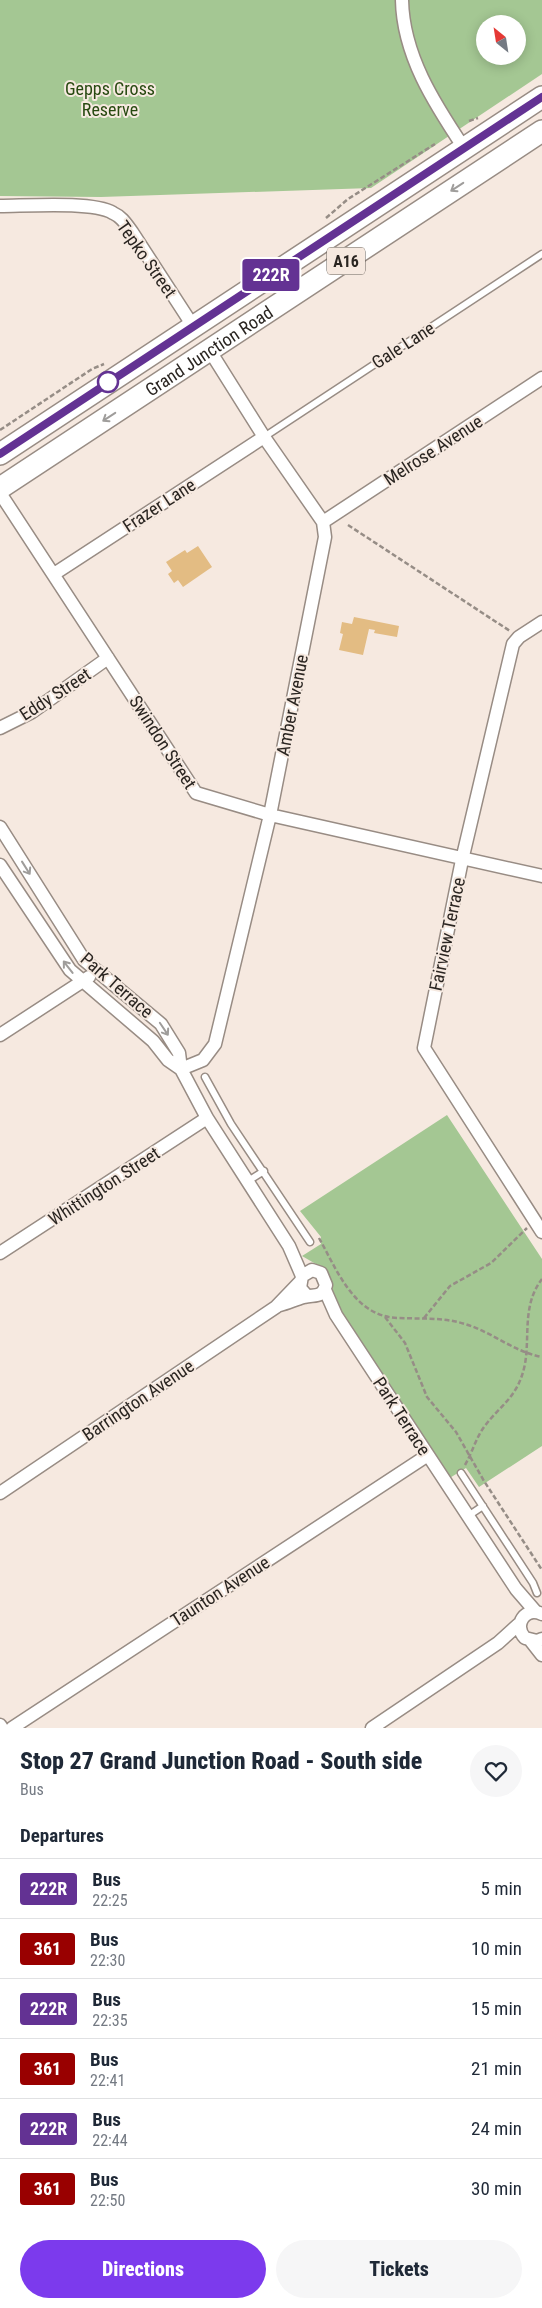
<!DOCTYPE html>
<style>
body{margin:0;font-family:"Roboto Condensed",sans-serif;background:#f6f6f7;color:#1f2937;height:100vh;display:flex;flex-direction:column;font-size:19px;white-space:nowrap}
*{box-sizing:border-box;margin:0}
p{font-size:16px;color:#747a83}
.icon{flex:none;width:28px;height:28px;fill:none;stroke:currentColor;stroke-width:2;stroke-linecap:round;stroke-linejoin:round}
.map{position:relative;height:1728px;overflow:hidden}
.details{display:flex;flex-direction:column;background:#fff;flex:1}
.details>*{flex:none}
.badge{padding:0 10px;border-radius:4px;font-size:18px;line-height:32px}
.needle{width:32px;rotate:330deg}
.fabs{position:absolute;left:476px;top:15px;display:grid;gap:10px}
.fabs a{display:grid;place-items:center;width:50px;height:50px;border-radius:50%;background:#fff;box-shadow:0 2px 12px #0003;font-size:25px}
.map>.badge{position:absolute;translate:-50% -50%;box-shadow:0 0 0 2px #fff}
h2{padding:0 20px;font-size:19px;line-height:45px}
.round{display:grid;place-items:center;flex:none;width:52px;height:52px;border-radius:26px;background:#f6f6f7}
.overview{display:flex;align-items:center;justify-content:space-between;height:85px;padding:0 20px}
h1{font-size:24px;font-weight:800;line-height:38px}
.button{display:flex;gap:10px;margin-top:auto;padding:10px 20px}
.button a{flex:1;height:58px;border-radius:30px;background:#7c3aed;color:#fff;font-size:20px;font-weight:800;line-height:58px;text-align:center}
.button a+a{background:#f6f6f7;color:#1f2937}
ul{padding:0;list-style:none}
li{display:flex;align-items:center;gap:15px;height:60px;padding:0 20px;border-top:1px solid #e0e1e3}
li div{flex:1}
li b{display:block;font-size:19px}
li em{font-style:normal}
li .badge{min-width:55px;font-weight:700;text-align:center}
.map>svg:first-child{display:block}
</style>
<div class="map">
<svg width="542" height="1728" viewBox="0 0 542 1728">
<rect width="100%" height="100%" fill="#f6e9e0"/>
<path fill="#a4c793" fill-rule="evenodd" d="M 0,0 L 542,0 L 542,74 L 371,188 L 101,197 L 0,196 ZM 485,24 L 518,24 L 518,56 L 485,56 Z
M 447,1115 L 542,1259 L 542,1446 L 479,1487 L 466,1468 L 448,1479 L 337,1308 L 321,1267 L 302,1256 L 321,1244 L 321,1237 L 300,1211 Z"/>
<path fill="#e3bc83" d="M 198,546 L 212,567 L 183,587 L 178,580 L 174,583 L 168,574 L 172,571 L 166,562 L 185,550 L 187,553 Z
M 354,617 L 399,626 L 397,637 L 374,633 L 375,630 L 369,629 L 363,655 L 339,650 L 343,634 L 340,633 L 342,622 L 352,624 Z"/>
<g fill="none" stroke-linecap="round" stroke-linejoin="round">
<defs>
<path id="service" d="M 264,437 L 542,254
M 205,1077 L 231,1124 L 310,1242
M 248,1181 L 264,1171
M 461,1473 L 533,1583 L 537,1593
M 468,1516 L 483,1506"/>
<path id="minor" d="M 402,0 C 403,55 434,103 464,148
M 0,206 C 26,206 93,201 113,213 C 122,217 126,224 132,232 L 193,326
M 210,351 L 264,437 L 323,522 L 325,537 L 270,815 L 215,1044 L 203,1060 L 181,1069 L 207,1118 L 289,1246 L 302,1276
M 0,493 L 196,793 L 270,815 L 542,876
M 323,522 L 542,378
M 54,574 L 264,437
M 542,622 L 519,637 L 513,644 L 462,860 L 424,1048 L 542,1232
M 0,728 L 32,712 L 108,658
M 0,827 L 84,960 L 161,1024 L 179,1053 L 181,1069 L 168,1060 L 153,1041 L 70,970 L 0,865
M 0,1035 L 89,977
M 0,1253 L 207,1118
M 325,1290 L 336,1315 L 516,1589 L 535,1611
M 280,1305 C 288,1303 296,1299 304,1297 C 314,1294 322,1299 326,1285 L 321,1273 L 312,1270 L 302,1276 L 300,1288 L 307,1296
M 0,1493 L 276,1307 L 300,1282
M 542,1614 C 525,1606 513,1625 525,1638 L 537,1641 L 542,1639
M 531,1641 L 542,1655
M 0,1725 L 2,1728
M 12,1728 L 428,1455
M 372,1728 L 498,1643 L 519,1624"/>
<g id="trunk">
<path d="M 0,454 L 542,97"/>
<path id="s1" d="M 0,488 L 542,131"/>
</g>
</defs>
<use href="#service" stroke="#988c84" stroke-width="9"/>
<use href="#minor" stroke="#988c84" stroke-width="15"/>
<use href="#trunk" stroke="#988c84" stroke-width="24"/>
<path stroke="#968d86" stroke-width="2.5" stroke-dasharray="5 2.5" stroke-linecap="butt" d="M 469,121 L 478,118
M 326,218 L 348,199 L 435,144
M 0,430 L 92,369 L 104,364
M 348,525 L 510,631
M 319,1238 C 337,1270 354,1316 397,1318 C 420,1319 443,1317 465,1324 C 492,1332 514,1352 542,1357
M 385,1317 L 405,1343 L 427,1397 L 456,1432 L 484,1481 L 542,1570
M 424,1318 L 450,1286 L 491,1263 L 527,1228
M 465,1465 C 472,1453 476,1438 484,1427 C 501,1404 518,1398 525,1364 C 530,1335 522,1305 542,1279"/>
<use href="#service" stroke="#fff" stroke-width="6"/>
<use href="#minor" stroke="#fff" stroke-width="12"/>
<use href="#trunk" stroke="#fff" stroke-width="21"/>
</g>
<defs><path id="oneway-shaft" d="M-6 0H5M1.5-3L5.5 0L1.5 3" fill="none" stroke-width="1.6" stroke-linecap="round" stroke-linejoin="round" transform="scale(1.25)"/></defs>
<g stroke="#9f9d9b">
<use href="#oneway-shaft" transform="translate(457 187) rotate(147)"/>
<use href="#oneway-shaft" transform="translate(109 417) rotate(147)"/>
<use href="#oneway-shaft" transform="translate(26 868) rotate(58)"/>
<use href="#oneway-shaft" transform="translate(68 967) rotate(-128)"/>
<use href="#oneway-shaft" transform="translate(164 1029) rotate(56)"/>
</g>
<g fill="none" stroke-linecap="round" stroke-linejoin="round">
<defs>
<path id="line" d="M 0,454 L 542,97"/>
</defs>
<use href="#line" stroke="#fff" stroke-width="11"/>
<use href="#line" stroke="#633293" stroke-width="8"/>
</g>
<circle fill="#fff" stroke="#633293" stroke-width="2.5" cx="108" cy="382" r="10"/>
<g text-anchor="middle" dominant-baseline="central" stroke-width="4" stroke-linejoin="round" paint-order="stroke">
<rect fill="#f6e9e0" stroke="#67605a" stroke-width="1" x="327" y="247.5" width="38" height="27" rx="4"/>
<g font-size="16" font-weight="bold" fill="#2a2521">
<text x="346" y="261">A16</text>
</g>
<g font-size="18" fill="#274910" stroke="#f6e9e0">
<text x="110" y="88">Gepps Cross<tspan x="110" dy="21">Reserve</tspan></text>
</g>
<g font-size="18" fill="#2a2521" stroke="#f6e9e0">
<text transform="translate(147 259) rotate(55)">Tepko Street</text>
<text transform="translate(403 345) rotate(-33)">Gale Lane</text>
<text stroke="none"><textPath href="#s1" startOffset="250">Grand Junction Road</textPath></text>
<text transform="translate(433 450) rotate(-33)">Melrose Avenue</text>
<text transform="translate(159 505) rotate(-33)">Frazer Lane</text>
<text transform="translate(55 694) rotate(-33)">Eddy Street</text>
<text transform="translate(292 705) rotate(-79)">Amber Avenue</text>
<text transform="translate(163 742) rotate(57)">Swindon Street</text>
<text transform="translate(447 934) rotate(-78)">Fairview Terrace</text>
<text transform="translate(117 985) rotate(41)">Park Terrace</text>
<text transform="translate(104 1186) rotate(-33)">Whittington Street</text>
<text transform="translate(138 1400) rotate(-34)">Barrington Avenue</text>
<text transform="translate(402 1416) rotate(57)">Park Terrace</text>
<text transform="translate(220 1591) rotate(-33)">Taunton Avenue</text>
</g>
</g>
</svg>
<div class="fabs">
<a><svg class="needle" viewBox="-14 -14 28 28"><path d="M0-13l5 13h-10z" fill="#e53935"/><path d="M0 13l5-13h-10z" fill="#747a83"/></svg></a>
</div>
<b class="badge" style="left:271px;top:275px;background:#633293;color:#fff">222R</b>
</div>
<section class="details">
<div class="overview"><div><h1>Stop 27 Grand Junction Road - South side</h1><p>Bus</p></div><a class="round"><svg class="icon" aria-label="heart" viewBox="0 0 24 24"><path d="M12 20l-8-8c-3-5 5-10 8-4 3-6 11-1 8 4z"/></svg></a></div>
<h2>Departures</h2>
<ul>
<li><span class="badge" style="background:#633293;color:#fff">222R</span><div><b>Bus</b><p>22:25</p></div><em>5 min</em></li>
<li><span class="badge" style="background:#900;color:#fff">361</span><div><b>Bus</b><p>22:30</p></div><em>10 min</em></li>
<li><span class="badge" style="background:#633293;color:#fff">222R</span><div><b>Bus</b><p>22:35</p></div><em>15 min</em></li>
<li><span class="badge" style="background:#900;color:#fff">361</span><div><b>Bus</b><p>22:41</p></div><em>21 min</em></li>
<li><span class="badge" style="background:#633293;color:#fff">222R</span><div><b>Bus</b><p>22:44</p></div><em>24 min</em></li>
<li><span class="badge" style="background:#900;color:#fff">361</span><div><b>Bus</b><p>22:50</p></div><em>30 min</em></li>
</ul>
<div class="button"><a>Directions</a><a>Tickets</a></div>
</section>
